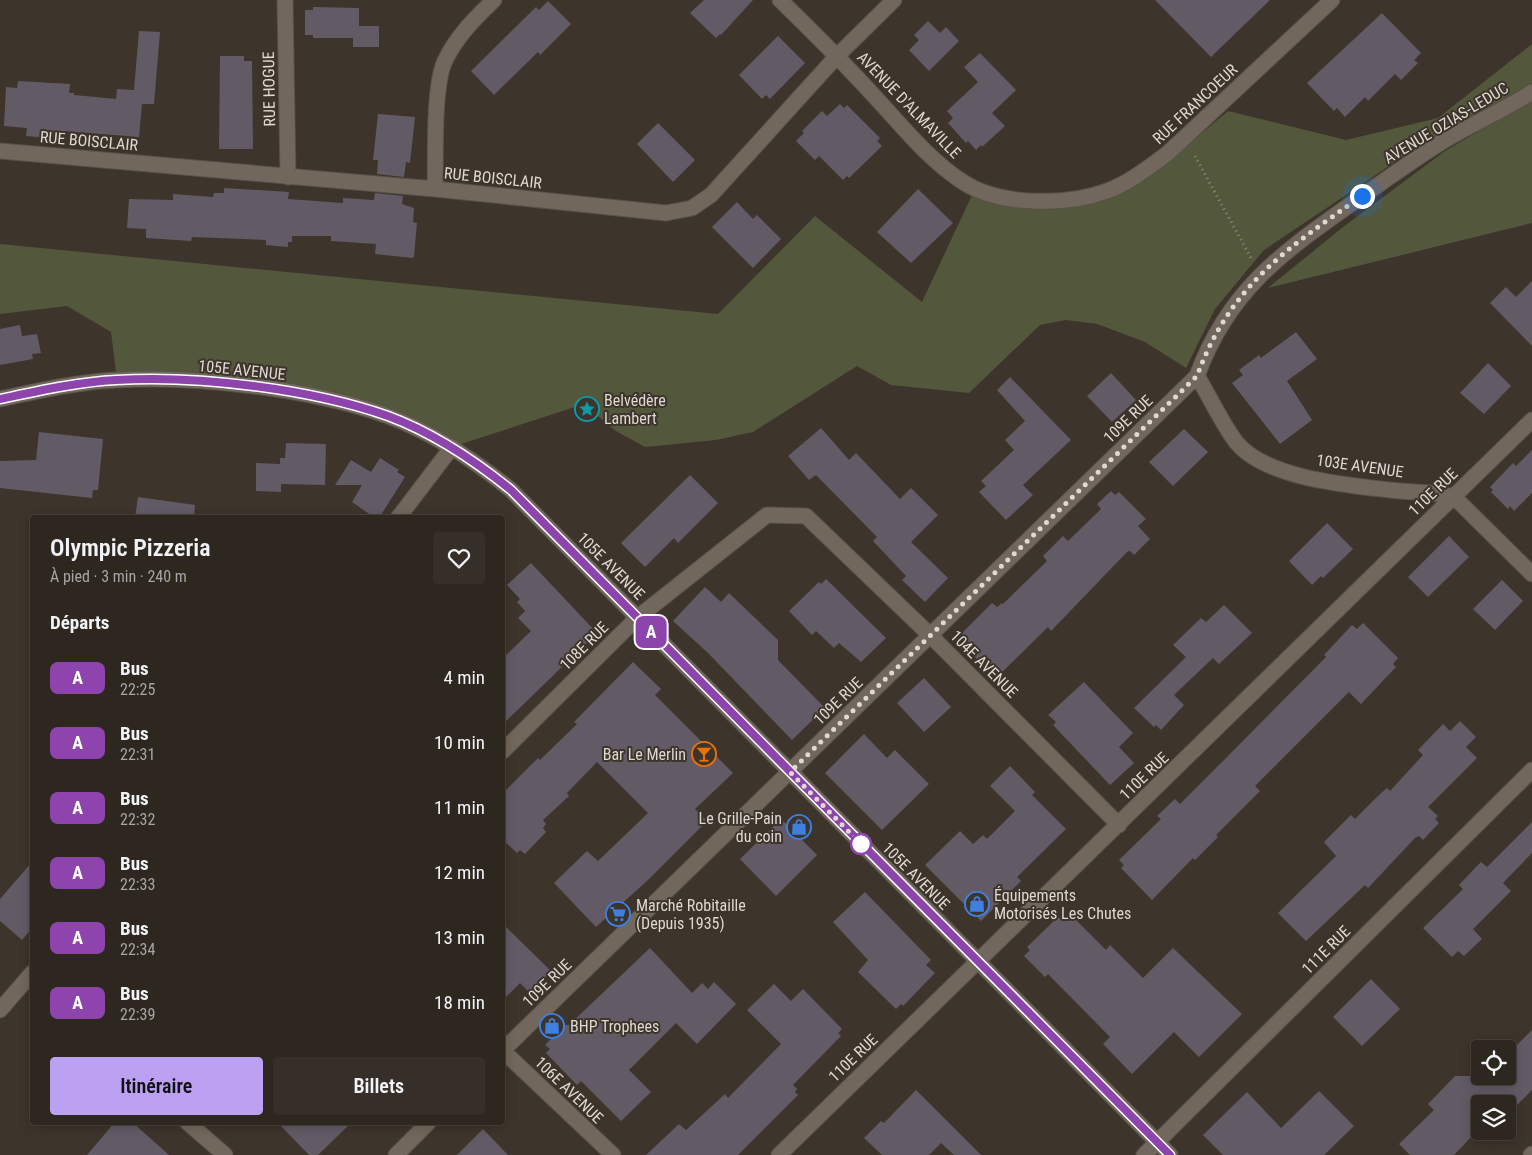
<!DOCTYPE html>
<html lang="fr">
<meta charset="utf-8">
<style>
body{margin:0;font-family:"Roboto Condensed",sans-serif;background:#362f29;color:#f1f3f6;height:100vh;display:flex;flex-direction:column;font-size:19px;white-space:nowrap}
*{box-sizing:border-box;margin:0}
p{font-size:16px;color:#a7a5a5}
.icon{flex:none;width:28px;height:28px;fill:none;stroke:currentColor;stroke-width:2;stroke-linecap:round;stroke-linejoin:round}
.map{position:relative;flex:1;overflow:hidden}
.details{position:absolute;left:30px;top:515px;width:475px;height:610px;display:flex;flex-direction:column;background:#2e2720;border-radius:5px;box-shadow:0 2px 12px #0003,0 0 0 1px #49443e}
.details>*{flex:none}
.badge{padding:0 10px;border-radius:8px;font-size:18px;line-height:32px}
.fabs{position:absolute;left:1471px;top:1040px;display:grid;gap:10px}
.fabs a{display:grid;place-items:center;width:45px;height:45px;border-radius:5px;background:#2e2720;box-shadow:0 2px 12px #0003,0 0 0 1px #49443e;font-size:25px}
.you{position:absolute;width:25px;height:25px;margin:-12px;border:4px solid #fff;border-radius:50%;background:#1a73e8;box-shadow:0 0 0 8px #1a73e833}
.map>.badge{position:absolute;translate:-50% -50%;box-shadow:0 0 0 2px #fff}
h2{padding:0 20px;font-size:19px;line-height:45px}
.round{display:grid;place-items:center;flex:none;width:52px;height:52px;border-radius:5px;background:#362f29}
.head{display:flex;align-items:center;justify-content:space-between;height:85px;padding:0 20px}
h1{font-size:24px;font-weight:600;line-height:38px}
.primary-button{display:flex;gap:10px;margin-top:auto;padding:10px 20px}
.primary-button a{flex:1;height:58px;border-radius:5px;background:#bca0f2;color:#111;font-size:20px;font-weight:600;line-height:58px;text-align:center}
.primary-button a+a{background:#362f29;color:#f1f3f6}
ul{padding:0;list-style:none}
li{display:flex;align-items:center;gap:15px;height:65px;padding:0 20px}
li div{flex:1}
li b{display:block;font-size:19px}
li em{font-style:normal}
li .badge{min-width:55px;font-weight:700;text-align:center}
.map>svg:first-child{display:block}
</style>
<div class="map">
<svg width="1532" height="1155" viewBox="0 0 1532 1155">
<rect width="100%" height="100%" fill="#3d342b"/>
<path fill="#53573b" d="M 1532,44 L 1532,83 L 1398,160 L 1264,250 L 1215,309 L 1186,368 L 1145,342 L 1097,324 L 1066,320 L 1040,325 L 969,393 L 891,385 L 857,366 L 753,432 L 716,440 L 645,447 L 616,431 L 594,413 L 578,406 L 452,447 L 322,397 L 117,380 L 111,332 L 67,306 L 0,314 L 0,244 L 718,314 L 815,216 L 922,302 L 973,193 L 1076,204 L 1182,150 L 1228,111 L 1346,140 L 1438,118 Z
M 1532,100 L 1532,223 L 1268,288 L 1343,227 L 1445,151 Z"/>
<path fill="#625b66" d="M 704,0 L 753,0 L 721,35 L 720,34 L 716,38 L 690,13 Z
M 1155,0 L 1270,0 L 1211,57 Z
M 548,1 L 571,24 L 540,55 L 538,52 L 494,95 L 471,71 L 536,7 L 539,10 Z
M 313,7 L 359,8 L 359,26 L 379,26 L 379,47 L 353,47 L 353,38 L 313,38 L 313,35 L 305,35 L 305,10 L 313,10 Z
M 1382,13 L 1421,53 L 1414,60 L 1418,63 L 1401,80 L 1395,74 L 1368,101 L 1365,97 L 1345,117 L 1337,108 L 1334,111 L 1307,83 Z
M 928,21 L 940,33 L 946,27 L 959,41 L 929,71 L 909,50 L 919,40 L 914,35 Z
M 139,31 L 160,32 L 154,104 L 142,104 L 139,137 L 63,131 L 63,139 L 26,136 L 27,128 L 4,126 L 6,87 L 17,88 L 18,81 L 70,84 L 69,93 L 74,93 L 74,95 L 116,99 L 117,89 L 134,90 Z
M 778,36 L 805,63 L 770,99 L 766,95 L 762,99 L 739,75 Z
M 980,53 L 1016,90 L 992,113 L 1005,126 L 982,147 L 981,145 L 976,150 L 968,141 L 966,143 L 948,123 L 953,118 L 947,111 L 978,82 L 964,67 Z
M 220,56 L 244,56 L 244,61 L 252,61 L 253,149 L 219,149 Z
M 840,104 L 844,108 L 847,105 L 880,138 L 877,141 L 882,146 L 849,178 L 847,176 L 843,180 L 819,156 L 815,160 L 796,141 L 804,133 L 802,131 L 822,111 L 827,116 Z
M 378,114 L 415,117 L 410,163 L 406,162 L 404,177 L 377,174 L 378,160 L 373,160 Z
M 658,123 L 695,160 L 673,182 L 637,144 Z
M 224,188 L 289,192 L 288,199 L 343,203 L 343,198 L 374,200 L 375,193 L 403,196 L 402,204 L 414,208 L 413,222 L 417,223 L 414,256 L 413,258 L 375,254 L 376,244 L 331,241 L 331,236 L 292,236 L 292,242 L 288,242 L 288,247 L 266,245 L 266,240 L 192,237 L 191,241 L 146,238 L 146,229 L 127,228 L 129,199 L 173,200 L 173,194 L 213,197 L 214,193 L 224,193 Z
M 918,189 L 953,223 L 911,263 L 877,232 Z
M 737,202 L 753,219 L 757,215 L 781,239 L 753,268 L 712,227 Z
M 1532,281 L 1532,346 L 1490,303 L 1506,287 L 1516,297 Z
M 20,325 L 22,336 L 37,334 L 41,353 L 32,354 L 33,359 L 0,365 L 0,329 Z
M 1296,332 L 1317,359 L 1287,381 L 1312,420 L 1280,444 L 1232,383 L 1243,375 L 1239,370 L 1259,355 L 1261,358 Z
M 1488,363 L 1511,386 L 1484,414 L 1460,393 Z
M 1111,373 L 1136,400 L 1112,422 L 1087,396 Z
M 1010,377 L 1071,440 L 1023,485 L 1033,495 L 1006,520 L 979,492 L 986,486 L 981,481 L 1014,450 L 1005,440 L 1025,421 L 997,390 Z
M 821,428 L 849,460 L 856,453 L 900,499 L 911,488 L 938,515 L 911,542 L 948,578 L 925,602 L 902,580 L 906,576 L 873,541 L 877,537 L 816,475 L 809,480 L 788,456 Z
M 1184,429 L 1208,452 L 1173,486 L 1149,462 Z
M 39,432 L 103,439 L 98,490 L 93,490 L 92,498 L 0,488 L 0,461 L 36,460 Z
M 286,443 L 326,444 L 325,485 L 281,484 L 281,492 L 256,491 L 256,463 L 280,464 L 280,458 L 285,458 Z
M 1532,450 L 1532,493 L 1514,511 L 1510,506 L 1508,509 L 1491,492 L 1493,490 L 1490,487 L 1513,463 L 1516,466 Z
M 380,458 L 399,470 L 397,472 L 405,477 L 379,518 L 375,518 L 352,502 L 362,485 L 335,485 L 351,460 L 371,472 Z
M 690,475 L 718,503 L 678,543 L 674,538 L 645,567 L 621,543 Z
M 1111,491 L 1115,495 L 1119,492 L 1146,519 L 1138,526 L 1150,539 L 1134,555 L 1130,551 L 1127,552 L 1051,631 L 1048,627 L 996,678 L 961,643 L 964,639 L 960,635 L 992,603 L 997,607 L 1002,603 L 1003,604 L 1047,561 L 1043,556 L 1063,536 L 1068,541 L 1101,509 L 1097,504 Z
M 138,497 L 195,505 L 194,518 L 135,518 Z
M 1327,523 L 1353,549 L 1323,578 L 1321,576 L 1312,585 L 1289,561 Z
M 1449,536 L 1469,557 L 1428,597 L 1408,577 Z
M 531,563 L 597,633 L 502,725 L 502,659 L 531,631 L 518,618 L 525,611 L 517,602 L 520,599 L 507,585 Z
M 826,579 L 886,638 L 861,662 L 839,643 L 834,648 L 816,631 L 812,635 L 789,611 L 819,582 L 821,584 Z
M 1502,580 L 1523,601 L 1495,630 L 1473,609 Z
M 705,587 L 721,602 L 729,593 L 778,640 L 778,660 L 825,708 L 792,740 L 708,653 L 673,621 Z
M 1224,605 L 1252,633 L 1219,664 L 1213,658 L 1174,695 L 1184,705 L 1161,730 L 1156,725 L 1154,727 L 1134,708 L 1186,657 L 1173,645 L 1201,618 L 1206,622 Z
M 1363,623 L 1398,658 L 1393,664 L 1396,667 L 1361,704 L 1349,692 L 1255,786 L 1260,791 L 1216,835 L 1218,837 L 1195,860 L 1193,858 L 1152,900 L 1121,868 L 1124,865 L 1119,860 L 1161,819 L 1157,816 L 1175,799 L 1180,804 L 1226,758 L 1326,657 L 1324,655 L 1352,625 L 1357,629 Z
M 633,662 L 661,689 L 655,695 L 733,773 L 695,809 L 707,821 L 648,880 L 596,927 L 554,883 L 587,851 L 598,861 L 648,813 L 597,762 L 567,793 L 569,796 L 543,820 L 546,824 L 543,828 L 546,832 L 525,854 L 520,850 L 517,853 L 502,839 L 502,794 L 538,758 L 540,760 L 577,724 L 574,722 Z
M 924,678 L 951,707 L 924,732 L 897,703 Z
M 1084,682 L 1133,733 L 1119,747 L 1134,763 L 1110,785 L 1053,725 L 1056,722 L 1048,715 Z
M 1460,721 L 1476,737 L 1466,747 L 1477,758 L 1428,807 L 1438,816 L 1435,819 L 1439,823 L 1423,840 L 1419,836 L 1415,838 L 1368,888 L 1365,885 L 1306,941 L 1278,913 L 1336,856 L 1324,842 L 1351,815 L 1355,819 L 1380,794 L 1387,788 L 1390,791 L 1423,755 L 1418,750 L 1443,724 L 1450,731 Z
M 864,734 L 887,758 L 895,750 L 929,784 L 882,830 L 825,773 Z
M 1010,766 L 1035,792 L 1032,795 L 1066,829 L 1017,877 L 1021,881 L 981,921 L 925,865 L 960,831 L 973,844 L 983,835 L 987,839 L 1015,811 L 990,786 Z
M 781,819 L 817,855 L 776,896 L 740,859 Z
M 1532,822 L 1532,853 L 1503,883 L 1511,891 L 1473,929 L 1482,939 L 1464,956 L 1458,951 L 1452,957 L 1423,928 L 1463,889 L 1459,885 L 1476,867 L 1481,862 L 1487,867 Z
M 32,862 L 32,928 L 22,940 L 0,921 L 0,899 Z
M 865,892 L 931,960 L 926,965 L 935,973 L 903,1006 L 901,1004 L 896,1009 L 858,972 L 868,960 L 833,922 Z
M 1070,914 L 1106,950 L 1110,945 L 1143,978 L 1173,948 L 1242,1014 L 1199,1057 L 1174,1032 L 1132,1074 L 1103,1044 L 1110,1037 L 1048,974 L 1045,977 L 1024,956 L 1030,950 L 1027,947 L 1058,917 L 1063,921 Z
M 502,923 L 551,971 L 530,993 L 520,983 L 502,1001 Z
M 650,948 L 692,993 L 702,983 L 708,989 L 714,982 L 736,1004 L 697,1044 L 676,1023 L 629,1070 L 651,1092 L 621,1121 L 581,1081 L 577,1085 L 546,1053 L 550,1049 L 545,1045 L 565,1025 L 569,1025 Z
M 1371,979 L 1400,1009 L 1362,1046 L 1333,1017 Z
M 774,984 L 791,1001 L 803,989 L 842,1029 L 838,1033 L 841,1036 L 793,1085 L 797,1089 L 795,1092 L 798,1095 L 738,1155 L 646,1155 L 679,1124 L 686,1130 L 725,1094 L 728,1098 L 781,1044 L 747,1010 Z
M 1532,1030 L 1532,1090 L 1517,1105 L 1513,1101 L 1508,1106 L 1508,1104 L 1480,1104 L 1480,1131 L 1484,1131 L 1478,1138 L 1474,1134 L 1454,1155 L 1410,1155 L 1399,1144 L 1434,1110 L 1428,1104 L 1455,1076 L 1508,1076 L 1508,1054 Z
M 916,1090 L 981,1155 L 954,1155 L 941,1143 L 929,1155 L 882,1155 L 864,1138 L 881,1121 L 884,1123 Z
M 1319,1091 L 1354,1126 L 1324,1155 L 1223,1155 L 1203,1135 L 1247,1092 L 1281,1128 Z
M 115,1122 L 132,1122 L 169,1155 L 87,1155 Z
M 277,1122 L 352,1122 L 318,1155 L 309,1155 Z
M 483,1129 L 508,1155 L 457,1155 Z"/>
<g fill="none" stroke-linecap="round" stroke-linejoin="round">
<defs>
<path id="minor" d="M 285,0 L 288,177
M 780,0 C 813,32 845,64 876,98 C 903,127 929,160 963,182 C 999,206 1067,206 1107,191 C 1129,183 1149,167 1168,153 L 1332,0
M 0,151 L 435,189 L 666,213 L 692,208 L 711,195 L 837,56 L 894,0
M 435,189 C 436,157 433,91 444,63 C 455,38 475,18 494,0
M 1197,376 C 1210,397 1221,422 1236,442 C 1265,478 1346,485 1390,490 C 1412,493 1432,491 1454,497 L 1532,574
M 398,518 L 452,447
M 502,752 L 637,618 L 767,515 L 806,516 L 930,635 L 1119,825
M 977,962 L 1532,420
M 0,1010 L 32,973
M 502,1050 L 613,1155
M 502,1051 L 1197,376 C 1228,290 1283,252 1354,202 C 1384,181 1414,159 1445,140 C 1474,123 1504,110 1532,92
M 187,1122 L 225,1155
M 396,1155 L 429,1122
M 1144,1155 L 1532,770
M 1531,1155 L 1532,1154"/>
<path id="tertiary" d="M 0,399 C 38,391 77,382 116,380 C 197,375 312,389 388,416 C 434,433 474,460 511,490 L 1170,1155
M 779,1155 L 977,962"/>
</defs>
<use href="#minor" stroke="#585149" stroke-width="17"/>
<use href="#tertiary" stroke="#585149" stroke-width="17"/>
<path stroke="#928b83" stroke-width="3" stroke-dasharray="1 4" stroke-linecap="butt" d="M 1195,156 L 1251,258"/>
<use href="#minor" stroke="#71675c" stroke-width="15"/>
<use href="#tertiary" stroke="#71675c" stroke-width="15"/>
</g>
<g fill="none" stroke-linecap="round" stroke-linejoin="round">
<defs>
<path id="line" d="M 0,399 C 38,391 77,382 116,380 C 198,375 311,389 388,416 C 434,433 474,460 511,490 L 1170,1155"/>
</defs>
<use href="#line" stroke="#fff" stroke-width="11"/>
<use href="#line" stroke="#8e44ad" stroke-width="8"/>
<path stroke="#dfd9d3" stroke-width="5" stroke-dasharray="0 9" d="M 861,844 L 790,772 L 1197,376 C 1230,286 1286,249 1362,196"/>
</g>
<defs>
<symbol id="sight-ring" viewBox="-11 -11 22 22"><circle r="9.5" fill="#3d342b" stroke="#0f9aa8" stroke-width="1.5"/><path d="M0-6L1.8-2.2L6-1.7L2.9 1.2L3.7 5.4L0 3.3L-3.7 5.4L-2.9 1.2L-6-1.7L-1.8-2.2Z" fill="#0f9aa8"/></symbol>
<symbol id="bar-ring" viewBox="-11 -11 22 22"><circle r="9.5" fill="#3d342b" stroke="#e8710a" stroke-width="1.5"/><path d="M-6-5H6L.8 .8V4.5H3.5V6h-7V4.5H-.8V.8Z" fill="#e8710a"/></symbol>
<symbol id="shop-ring" viewBox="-11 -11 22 22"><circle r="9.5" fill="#3d342b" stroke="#3f7fe0" stroke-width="1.5"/><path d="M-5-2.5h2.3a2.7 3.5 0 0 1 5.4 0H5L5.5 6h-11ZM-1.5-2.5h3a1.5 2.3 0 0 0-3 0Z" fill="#3f7fe0"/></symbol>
<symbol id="supermarket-ring" viewBox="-11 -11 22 22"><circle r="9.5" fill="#3d342b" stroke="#3f7fe0" stroke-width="1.5"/><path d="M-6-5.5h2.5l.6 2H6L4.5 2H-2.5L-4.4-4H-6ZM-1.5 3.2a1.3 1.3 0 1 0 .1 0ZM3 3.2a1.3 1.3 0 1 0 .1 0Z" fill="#3f7fe0"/></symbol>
</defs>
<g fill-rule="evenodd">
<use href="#sight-ring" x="573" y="395" width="28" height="28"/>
<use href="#bar-ring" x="690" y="740" width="28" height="28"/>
<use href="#shop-ring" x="785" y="813" width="28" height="28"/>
<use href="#shop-ring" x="963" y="890" width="28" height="28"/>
<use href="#supermarket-ring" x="604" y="900" width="28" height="28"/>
<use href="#shop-ring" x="538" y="1012" width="28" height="28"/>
</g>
<circle fill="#fff" stroke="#8e44ad" stroke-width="2.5" cx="861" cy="844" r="10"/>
<g text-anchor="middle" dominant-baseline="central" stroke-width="4" stroke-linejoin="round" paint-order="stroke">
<g font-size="16" fill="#dfd9d3" stroke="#3d342b">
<text transform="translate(269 89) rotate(-91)">RUE HOGUE</text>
<text transform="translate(1195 104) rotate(-43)">RUE FRANCOEUR</text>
<text transform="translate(909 105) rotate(46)">AVENUE D'ALMAVILLE</text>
<text transform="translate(1446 123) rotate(-31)">AVENUE OZIAS-LEDUC</text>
<text transform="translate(89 141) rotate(5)">RUE BOISCLAIR</text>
<text transform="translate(493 178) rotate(6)">RUE BOISCLAIR</text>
<text transform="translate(242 370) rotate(6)">105E AVENUE</text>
<text transform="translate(1128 419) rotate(-44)">109E RUE</text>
<text transform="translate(1360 466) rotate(8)">103E AVENUE</text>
<text transform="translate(1433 492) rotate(-44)">110E RUE</text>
<text transform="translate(611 566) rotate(45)">105E AVENUE</text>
<text transform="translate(584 646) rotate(-45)">108E RUE</text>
<text transform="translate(984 664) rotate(45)">104E AVENUE</text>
<text transform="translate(838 701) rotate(-44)">109E RUE</text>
<text transform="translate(1144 776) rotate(-44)">110E RUE</text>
<text transform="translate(916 876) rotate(45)">105E AVENUE</text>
<text transform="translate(1326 950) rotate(-45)">111E RUE</text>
<text transform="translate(547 983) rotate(-44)">109E RUE</text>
<text transform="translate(853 1058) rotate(-44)">110E RUE</text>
<text transform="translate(569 1090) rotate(44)">106E AVENUE</text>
</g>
<g font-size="16" fill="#dfd9d3" stroke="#3d342b" text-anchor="start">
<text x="604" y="400">Belvédère<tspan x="604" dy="18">Lambert</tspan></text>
<text x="686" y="754" text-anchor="end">Bar Le Merlin</text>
<text x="782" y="818" text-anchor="end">Le Grille-Pain<tspan x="782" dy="18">du coin</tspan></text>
<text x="994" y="895">Équipements<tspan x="994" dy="18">Motorisés Les Chutes</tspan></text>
<text x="636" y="905">Marché Robitaille<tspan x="636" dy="18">(Depuis 1935)</tspan></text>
<text x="570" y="1026">BHP Trophees</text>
</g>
</g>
</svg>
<div class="fabs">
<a><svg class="icon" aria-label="locate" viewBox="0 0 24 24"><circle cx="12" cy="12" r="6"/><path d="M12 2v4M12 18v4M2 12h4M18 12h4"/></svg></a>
<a><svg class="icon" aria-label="layers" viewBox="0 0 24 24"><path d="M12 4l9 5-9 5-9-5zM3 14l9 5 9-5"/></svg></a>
</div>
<div class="you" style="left:1362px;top:196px"></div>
<b class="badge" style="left:651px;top:632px;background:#8e44ad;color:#fff">A</b>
<section class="details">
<div class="head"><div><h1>Olympic Pizzeria</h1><p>À pied · 3 min · 240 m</p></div><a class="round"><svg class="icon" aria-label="heart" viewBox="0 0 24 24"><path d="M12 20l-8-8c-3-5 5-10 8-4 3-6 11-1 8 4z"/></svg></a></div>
<h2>Départs</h2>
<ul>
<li><span class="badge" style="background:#8e44ad;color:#fff">A</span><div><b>Bus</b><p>22:25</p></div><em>4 min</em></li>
<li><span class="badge" style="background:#8e44ad;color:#fff">A</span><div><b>Bus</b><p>22:31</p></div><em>10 min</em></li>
<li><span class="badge" style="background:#8e44ad;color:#fff">A</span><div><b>Bus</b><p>22:32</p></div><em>11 min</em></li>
<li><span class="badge" style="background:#8e44ad;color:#fff">A</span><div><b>Bus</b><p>22:33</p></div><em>12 min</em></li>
<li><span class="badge" style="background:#8e44ad;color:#fff">A</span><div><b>Bus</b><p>22:34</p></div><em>13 min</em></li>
<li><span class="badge" style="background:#8e44ad;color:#fff">A</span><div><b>Bus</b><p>22:39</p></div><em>18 min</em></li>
</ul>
<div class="primary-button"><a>Itinéraire</a><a>Billets</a></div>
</section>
</div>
